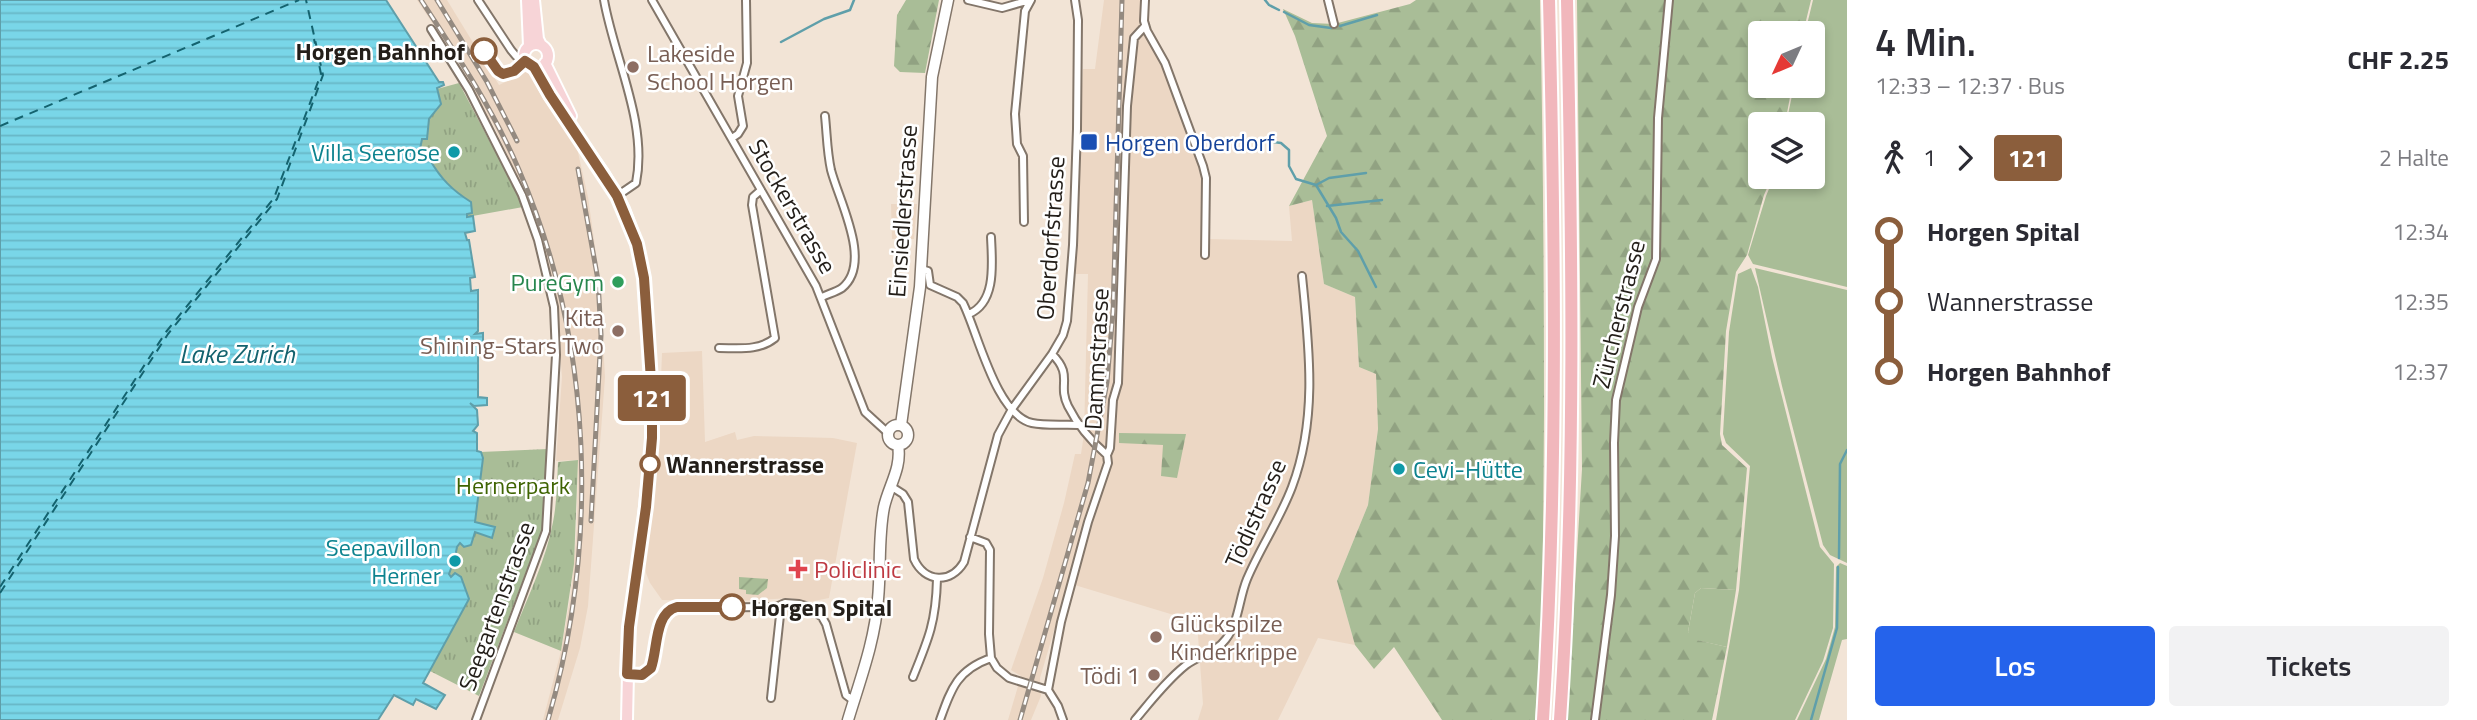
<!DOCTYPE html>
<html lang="de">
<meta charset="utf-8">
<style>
body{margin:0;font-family:"Titillium Web",sans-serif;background:#f2f2f3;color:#2b2b33;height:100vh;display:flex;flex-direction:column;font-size:26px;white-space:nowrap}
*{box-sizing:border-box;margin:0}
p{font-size:23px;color:#7c7c81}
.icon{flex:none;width:38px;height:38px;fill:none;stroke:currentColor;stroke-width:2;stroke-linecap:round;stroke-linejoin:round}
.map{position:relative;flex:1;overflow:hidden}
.sheet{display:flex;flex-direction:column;background:#fff;width:630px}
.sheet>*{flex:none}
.badge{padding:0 14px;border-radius:5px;font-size:24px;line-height:46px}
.needle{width:46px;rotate:226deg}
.controls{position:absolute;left:1748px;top:21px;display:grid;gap:14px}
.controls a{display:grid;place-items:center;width:77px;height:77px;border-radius:7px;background:#fff;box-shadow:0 4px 10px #0003;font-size:35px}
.map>.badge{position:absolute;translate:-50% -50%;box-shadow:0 0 0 4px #fff}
.legs{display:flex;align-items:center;gap:10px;height:77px;padding:0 28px;font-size:23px}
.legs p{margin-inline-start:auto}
.headline{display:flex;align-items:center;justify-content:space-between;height:119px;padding:0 28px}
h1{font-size:38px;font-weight:600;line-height:52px}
.cta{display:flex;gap:14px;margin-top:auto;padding:14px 28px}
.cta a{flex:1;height:80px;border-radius:7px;background:#2563eb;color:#fff;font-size:28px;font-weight:600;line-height:80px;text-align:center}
.cta a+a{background:#f2f2f3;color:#2b2b33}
ul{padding:0 28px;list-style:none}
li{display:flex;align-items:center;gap:24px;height:70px;font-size:26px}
li i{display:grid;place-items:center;width:10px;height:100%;margin:0 9px;background:currentColor}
li i::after{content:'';width:18px;height:18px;margin:-9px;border:5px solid;border-radius:50%;background:#fff}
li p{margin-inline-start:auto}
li:first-child i{background:linear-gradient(#0000 50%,currentColor 0)}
li:last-child i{background:linear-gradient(currentColor 50%,#0000 0)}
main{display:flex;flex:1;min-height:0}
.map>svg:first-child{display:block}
</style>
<main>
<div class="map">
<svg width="1847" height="720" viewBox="0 0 1847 720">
<defs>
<pattern id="forest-firs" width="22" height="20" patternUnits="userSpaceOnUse" patternTransform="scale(1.75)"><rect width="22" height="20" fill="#a9bd97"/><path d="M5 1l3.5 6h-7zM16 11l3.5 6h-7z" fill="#91a282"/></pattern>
<pattern id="park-tufts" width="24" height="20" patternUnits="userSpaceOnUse" patternTransform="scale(1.75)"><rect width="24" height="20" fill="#a9bd97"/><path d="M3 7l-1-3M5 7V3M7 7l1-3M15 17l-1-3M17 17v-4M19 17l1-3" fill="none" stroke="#91a282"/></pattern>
<pattern id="garden-furrows" width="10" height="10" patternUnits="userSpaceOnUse" patternTransform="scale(1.75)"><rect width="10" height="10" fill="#a9bd97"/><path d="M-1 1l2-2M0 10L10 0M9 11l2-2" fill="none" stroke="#91a282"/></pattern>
<pattern id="water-rules" width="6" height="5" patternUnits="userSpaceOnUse" patternTransform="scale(1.75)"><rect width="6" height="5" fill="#79d6e8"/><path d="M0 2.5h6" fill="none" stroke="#68b7c6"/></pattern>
</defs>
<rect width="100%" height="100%" fill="#f2e4d6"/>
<path fill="#ecd7c4" d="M 417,0 L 447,0 L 499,85 L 528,71 L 577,148 L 588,197 L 599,275 L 605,377 L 588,606 L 580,648 L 558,720 L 543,720 L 561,651 L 571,594 L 577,526 L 578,460 L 556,461 L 562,377 L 555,289 L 530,207 L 491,119 L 489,119 L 460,72 L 463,69 Z
M 1104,0 L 1141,0 L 1140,19 L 1148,25 L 1167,57 L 1180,99 L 1208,168 L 1208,239 L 1292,241 L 1289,206 L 1312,200 L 1324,284 L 1355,297 L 1359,367 L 1376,374 L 1378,429 L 1368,505 L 1337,581 L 1355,645 L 1318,638 L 1278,720 L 1198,720 L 1203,704 L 1197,622 L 1068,583 L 1040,678 L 1041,696 L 1031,720 L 1008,720 L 1021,676 L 1011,670 L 1043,578 L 1064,503 L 1075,454 L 1081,454 L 1084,434 L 1088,274 L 1074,274 L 1079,103 L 1081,103 L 1083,69 L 1095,69 Z
M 891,204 L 917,204 L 914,239 L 892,239 Z
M 702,351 L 705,442 L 735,432 L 737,440 L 754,436 L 797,437 L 833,438 L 857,443 L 829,598 L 809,602 L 790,598 L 722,602 L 662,600 L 650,583 L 646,573 L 645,564 L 658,461 L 662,353 Z"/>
<path fill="#a9bd97" d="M 1813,0 L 1847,0 L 1847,287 L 1753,264 L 1748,255 L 1766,196 L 1774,177 L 1813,177 L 1813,124 L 1786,124 L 1794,86 L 1813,86 L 1813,33 L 1805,33 Z
M 1751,268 L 1758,287 L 1772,357 L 1820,547 L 1834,564 L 1833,628 L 1823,661 L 1795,720 L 1716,720 L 1739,590 L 1750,466 L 1726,443 L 1723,434 L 1729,332 L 1738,274 Z
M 1755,268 L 1847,290 L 1847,563 L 1830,555 L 1823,545 L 1782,386 Z
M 1840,563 L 1847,566 L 1847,639 L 1842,640 L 1819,720 L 1797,720 L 1826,659 L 1835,627 L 1836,567 Z
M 1701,588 L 1736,590 L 1727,647 L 1696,640 L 1688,632 L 1695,593 Z"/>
<path fill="url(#forest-firs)" d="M 906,0 L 939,0 L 925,73 L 900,72 L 894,66 L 897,15 Z
M 1416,0 L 1540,0 C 1543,138 1544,275 1544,413 C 1543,515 1544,618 1535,720 L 1442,720 L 1394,647 L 1374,669 L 1355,645 L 1337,581 L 1368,505 L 1378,429 L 1376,374 L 1359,367 L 1355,297 L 1324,284 L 1312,200 L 1289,206 L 1327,136 L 1295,36 L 1283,9 L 1312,23 L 1334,24 L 1410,4 Z
M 1577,0 L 1811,0 L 1803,33 L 1760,33 L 1760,86 L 1792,86 L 1785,124 L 1760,124 L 1760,177 L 1772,177 L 1764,195 L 1747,255 L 1736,272 L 1726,331 L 1720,434 L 1722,445 L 1747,468 L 1736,590 L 1701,588 L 1695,593 L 1688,632 L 1696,636 L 1697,640 L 1727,647 L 1712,720 L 1567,720 L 1582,469 Z
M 1119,433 L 1186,434 L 1177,478 L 1161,476 L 1163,445 L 1119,443 Z"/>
<path fill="url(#park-tufts)" d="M 459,83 L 518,195 L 523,207 L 467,217 L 471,202 C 452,190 441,179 430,160 L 424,160 L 420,149 L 422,139 L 427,139 L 429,119 L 441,104 L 437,89 Z
M 548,449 L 542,530 L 479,696 L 430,671 L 469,599 L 461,577 L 456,574 L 451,577 L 449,574 L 456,547 L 473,536 L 474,531 L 495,528 L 475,523 L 480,452 Z
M 578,460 L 574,564 L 561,651 L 514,632 C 528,596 546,560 553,522 C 557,502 557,482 558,462 Z"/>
<path fill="url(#garden-furrows)" d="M 739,577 L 768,579 L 767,588 L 758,595 L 746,594 L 746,590 L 739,589 Z"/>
<path fill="url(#water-rules)" stroke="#5f9faa" stroke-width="2" d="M 0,0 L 386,0 L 439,82 L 443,82 L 444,85 L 437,88 L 441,104 L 429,119 L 427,139 L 422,139 L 420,149 L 424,160 L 430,160 C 441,179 452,190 471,202 L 472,213 L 467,214 L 467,217 L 473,216 L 475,231 L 465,233 L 467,240 L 469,240 L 475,277 L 470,278 L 471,291 L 478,290 L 478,331 L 475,334 L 483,333 L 483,343 L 474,341 L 478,345 L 478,397 L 487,398 L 487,405 L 474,406 L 470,403 L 477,410 L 478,425 L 473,431 L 477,433 L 477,451 L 481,452 L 483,458 L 475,522 L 495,527 L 492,538 L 475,532 L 471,545 L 464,547 L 460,543 L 457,547 L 455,557 L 458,558 L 457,564 L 453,563 L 449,574 L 451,577 L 455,573 L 461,577 L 469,599 L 423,683 L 445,695 L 436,709 L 416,699 L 413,705 L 394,695 L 378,720 L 0,720 Z"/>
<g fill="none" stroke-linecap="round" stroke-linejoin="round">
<path stroke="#5f9faa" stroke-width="2.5" d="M 1265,0 L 1269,5 L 1279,10
M 1284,12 L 1309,25 L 1331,28
M 1340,26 L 1377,15
M 781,42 L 824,19 L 850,10 L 854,0
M 1217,140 L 1251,140
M 1258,140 L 1281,143 L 1289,150 L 1289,166 L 1296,179 L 1316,185 L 1336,218 L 1341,232 L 1358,251 L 1376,287
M 1316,185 L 1329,178 L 1366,173
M 1327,206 L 1382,200
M 1839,558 L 1840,464 L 1847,450
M 1811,720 L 1837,628 L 1838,567"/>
<path stroke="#14636f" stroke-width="2" stroke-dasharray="9 7" stroke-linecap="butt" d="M 0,126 L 299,0
M 0,587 L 166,332 L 274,198 L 321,74 L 314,39
M 0,593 L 168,334 L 277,199 L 323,75 L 306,0"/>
<defs>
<path id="street" d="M 478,0 L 511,50 L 516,56 L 524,58
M 604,0 C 614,58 648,123 636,183 L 617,196
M 652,0 L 816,286 L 865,412 L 888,433
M 968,0 L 1002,8 L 1030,0
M 1145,0 L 1144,21 L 1147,31 L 1165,63 L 1203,166 L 1206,178 L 1205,255
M 1328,0 L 1334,24
M 431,29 L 469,90 L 522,195 L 538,240 L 554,307 L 556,355 L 546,531 L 476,720
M 732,138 L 738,134 L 743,126 L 738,96 L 747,63 L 746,0
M 1024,222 L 1023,156 L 1017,144 L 1015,114 L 1025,11 L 1031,0
M 921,269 L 928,271 L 930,285 L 957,297 L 963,303 C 978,333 996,415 1032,423 C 1046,426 1066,424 1081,425
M 822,297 C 828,294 836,292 842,288 C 873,263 839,201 831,170 C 827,152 827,135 825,116
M 969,314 C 997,302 992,262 991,237
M 719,348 C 739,348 759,351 775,338 L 752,205 L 753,197 L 761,190
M 1052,354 C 1074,376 1057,384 1068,406 C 1077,424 1092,442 1107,455
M 892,487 L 903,494 L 908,502 L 914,559 C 925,583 951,584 964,562 L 998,435 L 1012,409 L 1052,354 L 1063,335 L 1067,321 L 1073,245 L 1077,129 L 1078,20 L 1075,0
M 970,537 L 986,543 L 990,550 L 989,634 L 991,658 L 997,668 L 1009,678 L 1048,690 L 1058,706 L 1063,720
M 627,674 L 642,675 L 651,668 C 657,650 654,618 673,608 L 776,607 L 785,603 L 799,604 L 806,606 L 822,617 L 826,624 L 846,695 L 854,701
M 913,677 C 929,638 936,621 937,579
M 1048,690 L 1061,622 L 1088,522 L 1108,463 L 1107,455 L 1110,448 L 1113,400 L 1118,383 L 1127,106 L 1134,38 L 1145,26
M 771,698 L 781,606
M 940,720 C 951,689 957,670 991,658
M 1135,720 C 1151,701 1167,680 1186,665 C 1199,655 1216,653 1226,639 C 1239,622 1239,598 1247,579 C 1260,548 1280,519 1292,487 C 1318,418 1309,347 1302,276
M 1595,720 L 1611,595 L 1615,536 L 1614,443 L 1616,400 L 1638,307 L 1656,259 L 1658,118 L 1669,0"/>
<path id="secondary" d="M 901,425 L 920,287 L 932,77 L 948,0
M888 435a10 10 0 1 1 20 0a10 10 0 1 1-20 0Z
M 848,720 C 860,680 875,641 878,599 C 881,569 878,537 884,507 C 889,485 902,468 898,445"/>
<path id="primary" d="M 527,0 L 529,46
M 534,0 L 538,39 L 541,45
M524 56a12 12 0 1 1 24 0a12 12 0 1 1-24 0Z
M 545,63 L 571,116
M 534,67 L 549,95 L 604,174 L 624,209 L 637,244 L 644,278 L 652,395 L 652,438 L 643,526 L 629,627 L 627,720"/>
<path id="highway" d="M 1543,720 C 1558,480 1555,240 1549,0
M 1560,720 C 1576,480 1572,240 1567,0"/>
</defs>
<use href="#street" stroke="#83766a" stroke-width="10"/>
<use href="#secondary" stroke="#83766a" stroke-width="13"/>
<use href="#primary" stroke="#fff" stroke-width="14"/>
<use href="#highway" stroke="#fff" stroke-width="16"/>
<use href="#street" stroke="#fff" stroke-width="6"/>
<use href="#secondary" stroke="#fff" stroke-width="10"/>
<use href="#primary" stroke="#f7d4d7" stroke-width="10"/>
<use href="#highway" stroke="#f1b7bc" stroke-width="12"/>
<defs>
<path id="rail" d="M 421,0 C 457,55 493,109 519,170 C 593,341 600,541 548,720
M 437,0 L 487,82 L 517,141
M 578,169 L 598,280 L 601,335 L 591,521
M 1020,720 L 1088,483 L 1107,382 L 1113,312 L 1122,0"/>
</defs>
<use href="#rail" stroke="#948a80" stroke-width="5"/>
<use href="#rail" stroke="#fff" stroke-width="2.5" stroke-dasharray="8" stroke-linecap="butt"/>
</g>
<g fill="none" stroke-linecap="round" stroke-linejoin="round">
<defs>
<path id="line-1" d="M 484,51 L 498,71 L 503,74 L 514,71 L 525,61 L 534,67 L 550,95 L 617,196 L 637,244 L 644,278 L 652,395 L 652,438 L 646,507 L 629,627 L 627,674 L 642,675 L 651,668 C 658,649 654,613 677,607 L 732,607"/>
</defs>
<use href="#line-1" stroke="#fff" stroke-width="16"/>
<use href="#line-1" stroke="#8b5e3c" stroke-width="10"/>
</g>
<g fill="#fff" stroke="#8b5e3c" stroke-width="3.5">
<circle cx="484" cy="51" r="12"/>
<circle cx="650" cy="464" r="9"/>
<circle cx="732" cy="607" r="12"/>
</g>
<g fill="#8d6e63" stroke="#fff" stroke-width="2.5">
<circle cx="633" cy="67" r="7"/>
<circle cx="618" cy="331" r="7"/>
<circle cx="1156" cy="637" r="7"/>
<circle cx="1154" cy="675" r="7"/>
</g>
<rect fill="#1a4fb4" stroke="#fff" stroke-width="2.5" x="1080" y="133" width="18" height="18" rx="3.5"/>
<g fill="#0f9aa8" stroke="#fff" stroke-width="2.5">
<circle cx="454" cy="152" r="7"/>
<circle cx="1399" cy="469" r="7"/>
<circle cx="455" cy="561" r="7"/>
</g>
<circle fill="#2e9e5b" stroke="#fff" stroke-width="2.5" cx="618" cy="282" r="7"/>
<path fill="#e0444e" stroke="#fff" stroke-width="2.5" d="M794.5 558.5h7v7h7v7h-7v7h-7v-7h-7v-7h7z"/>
<g text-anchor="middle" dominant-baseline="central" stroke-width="5" stroke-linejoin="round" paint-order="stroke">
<g font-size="24" font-weight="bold" fill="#231e19" stroke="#fff" text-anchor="start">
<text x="465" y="51" text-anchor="end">Horgen Bahnhof</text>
<text x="666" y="464">Wannerstrasse</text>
<text x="751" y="607">Horgen Spital</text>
</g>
<g font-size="24" fill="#785e54" stroke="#fff" text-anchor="start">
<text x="647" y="53">Lakeside<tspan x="647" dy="28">School Horgen</tspan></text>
<text x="604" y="317" text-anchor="end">Kita<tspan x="604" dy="28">Shining-Stars Two</tspan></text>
<text x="1170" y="623">Glückspilze<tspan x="1170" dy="28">Kinderkrippe</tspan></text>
<text x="1140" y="675" text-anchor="end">Tödi 1</text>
</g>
<g font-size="24" fill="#164399" stroke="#fff" text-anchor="start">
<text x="1105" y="142">Horgen Oberdorf</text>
</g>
<g font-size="24" fill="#0d838f" stroke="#fff" text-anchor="end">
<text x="440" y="152">Villa Seerose</text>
<text x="1413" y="469" text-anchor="start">Cevi-Hütte</text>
<text x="441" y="547">Seepavillon<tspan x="441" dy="28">Herner</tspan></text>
</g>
<g font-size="24" fill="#231e19" stroke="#fff">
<text transform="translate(793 206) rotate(60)">Stockerstrasse</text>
<text transform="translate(902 211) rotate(-86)">Einsiedlerstrasse</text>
<text transform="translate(1050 238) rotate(-86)">Oberdorfstrasse</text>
<text transform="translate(1618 314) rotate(-76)">Zürcherstrasse</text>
<text transform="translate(1096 359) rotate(-87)">Dammstrasse</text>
<text transform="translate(1255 513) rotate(-66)">Tödistrasse</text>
<text transform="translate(496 606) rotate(-70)">Seegartenstrasse</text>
</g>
<g font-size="24" fill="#27864d" stroke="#fff" text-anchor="end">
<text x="604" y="282">PureGym</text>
</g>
<g font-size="24" fill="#3f6402" stroke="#fff">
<text x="513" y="485">Hernerpark</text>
</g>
<g font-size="24" fill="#be3a42" stroke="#fff" text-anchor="start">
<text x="814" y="569">Policlinic</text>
</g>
<g font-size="26" font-style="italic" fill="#14636f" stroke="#fff">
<text x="237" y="353">Lake Zurich</text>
</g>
</g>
</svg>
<div class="controls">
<a><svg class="needle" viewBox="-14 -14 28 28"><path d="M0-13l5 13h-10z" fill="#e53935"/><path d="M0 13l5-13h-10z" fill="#7c7c81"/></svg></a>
<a><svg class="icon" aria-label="layers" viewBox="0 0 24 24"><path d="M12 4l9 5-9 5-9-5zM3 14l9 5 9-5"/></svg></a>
</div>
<b class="badge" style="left:652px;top:398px;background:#8b5e3c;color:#fff">121</b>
</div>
<section class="sheet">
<div class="headline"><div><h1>4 Min.</h1><p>12:33 – 12:37 · Bus</p></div><b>CHF 2.25</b></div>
<div class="legs"><svg class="icon" aria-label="walk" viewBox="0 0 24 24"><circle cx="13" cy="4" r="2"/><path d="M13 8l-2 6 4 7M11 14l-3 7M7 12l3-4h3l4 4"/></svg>1<svg class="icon" aria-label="forward" viewBox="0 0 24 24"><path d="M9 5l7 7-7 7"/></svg><b class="badge" style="background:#8b5e3c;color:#fff">121</b><p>2 Halte</p></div>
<ul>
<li><i style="color:#8b5e3c"></i><b>Horgen Spital</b><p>12:34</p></li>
<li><i style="color:#8b5e3c"></i><span>Wannerstrasse</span><p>12:35</p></li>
<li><i style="color:#8b5e3c"></i><b>Horgen Bahnhof</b><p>12:37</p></li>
</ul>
<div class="cta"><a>Los</a><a>Tickets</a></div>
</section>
</main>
